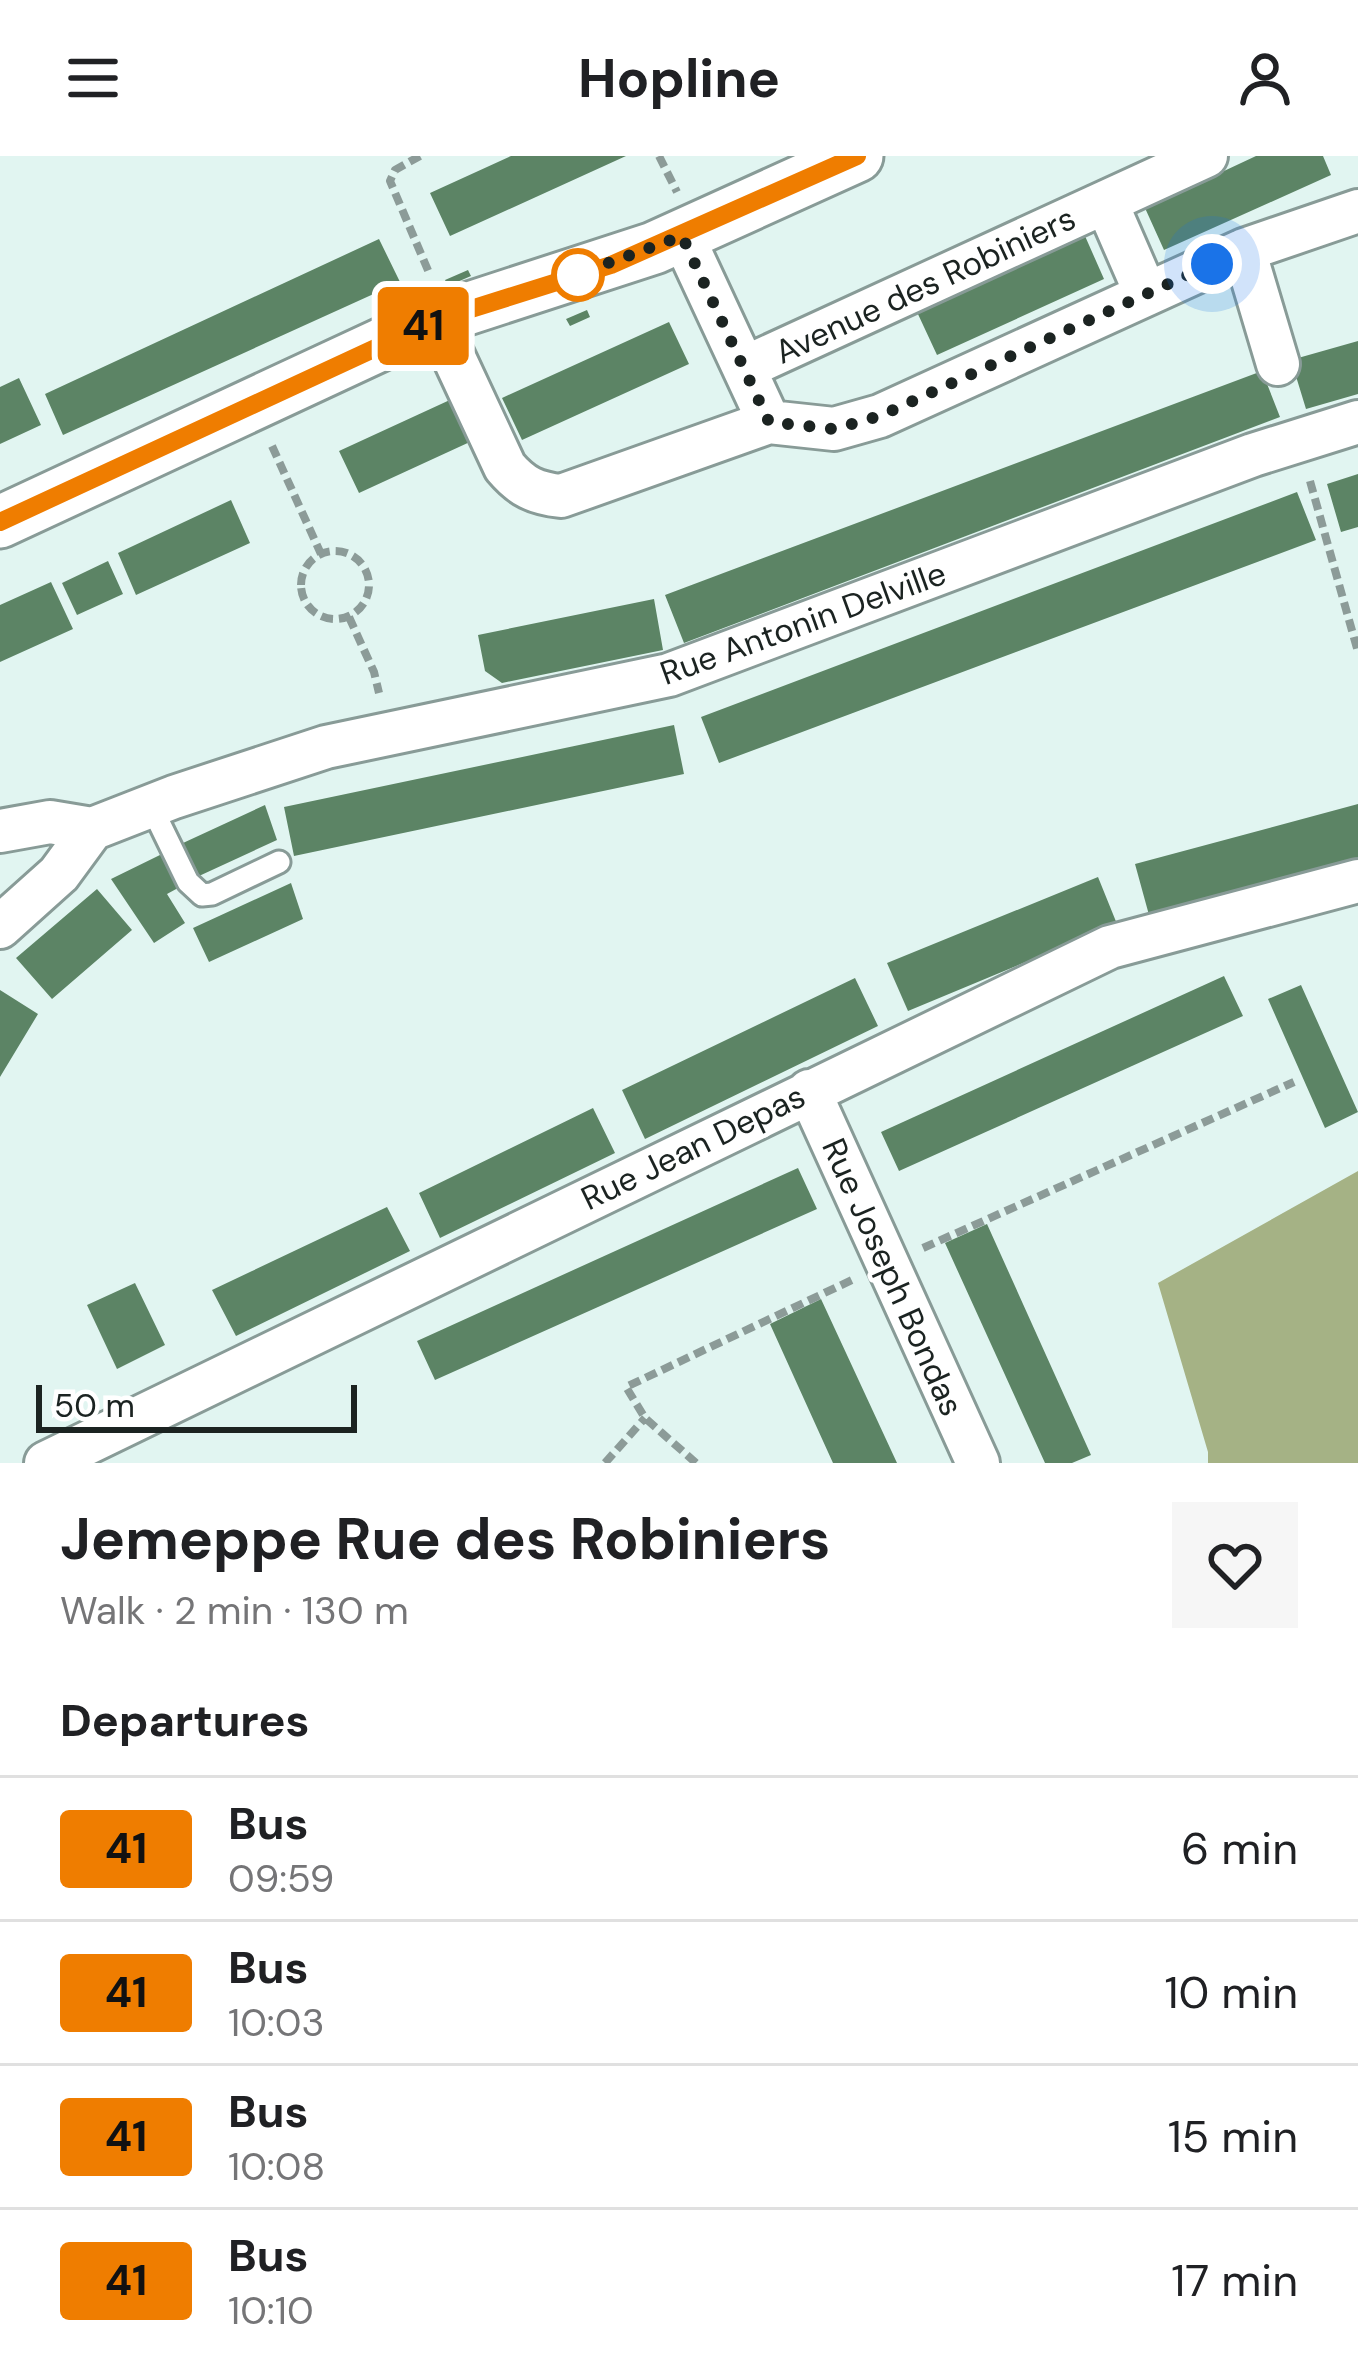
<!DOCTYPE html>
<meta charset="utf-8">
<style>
body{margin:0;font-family:"DM Sans",sans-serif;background:#f6f6f6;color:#202124;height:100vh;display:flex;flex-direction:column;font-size:45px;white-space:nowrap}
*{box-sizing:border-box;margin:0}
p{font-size:39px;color:#757577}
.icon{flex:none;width:66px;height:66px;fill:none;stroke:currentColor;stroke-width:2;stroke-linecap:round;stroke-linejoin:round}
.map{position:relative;height:1307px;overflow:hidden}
.side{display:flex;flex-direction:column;background:#fff;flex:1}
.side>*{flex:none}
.badge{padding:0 24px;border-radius:9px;font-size:42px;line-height:78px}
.scale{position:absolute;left:36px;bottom:30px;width:321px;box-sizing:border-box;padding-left:12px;border:6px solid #1b2321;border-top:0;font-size:33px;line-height:42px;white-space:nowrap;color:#1b2321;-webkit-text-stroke:9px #fff;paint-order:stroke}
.you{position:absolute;width:60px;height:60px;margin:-30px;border:9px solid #fff;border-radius:50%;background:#1a73e8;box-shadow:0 0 0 18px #1a73e833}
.map>.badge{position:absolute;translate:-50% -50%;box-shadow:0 0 0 6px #fff}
h2{padding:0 60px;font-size:45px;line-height:108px}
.round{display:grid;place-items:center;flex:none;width:126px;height:126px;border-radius:0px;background:#f6f6f6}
.head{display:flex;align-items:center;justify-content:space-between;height:204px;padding:0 60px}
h1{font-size:57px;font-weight:700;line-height:90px}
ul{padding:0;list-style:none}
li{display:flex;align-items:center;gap:36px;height:144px;padding:0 60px;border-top:3px solid #e0e0e0}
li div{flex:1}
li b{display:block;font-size:45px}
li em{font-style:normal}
li .badge{min-width:132px;font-weight:700;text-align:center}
header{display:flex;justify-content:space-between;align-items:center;height:156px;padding:0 60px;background:#fff;font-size:54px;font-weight:700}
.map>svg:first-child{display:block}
</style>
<header><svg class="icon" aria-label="menu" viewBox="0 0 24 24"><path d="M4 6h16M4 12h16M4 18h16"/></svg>Hopline<svg class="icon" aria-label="person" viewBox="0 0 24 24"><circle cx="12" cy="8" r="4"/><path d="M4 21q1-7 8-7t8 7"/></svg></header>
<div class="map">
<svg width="1358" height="1307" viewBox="0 0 1358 1307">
<rect width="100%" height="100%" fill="#e1f5f1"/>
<path fill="#a5b285" d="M 1358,1015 L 1358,1307 L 1208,1307 L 1208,1296 L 1158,1127 Z"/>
<path fill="#5c8465" d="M 511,0 L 626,0 L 450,80 L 430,37 Z
M 1256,0 L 1323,0 L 1331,19 L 1164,94 L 1145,52 Z
M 1085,80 L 1104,123 L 937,199 L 917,156 Z
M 379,83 L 400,126 L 63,279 L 45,238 Z
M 468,114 L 471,120 L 448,130 L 445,124 Z
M 587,154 L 590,161 L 570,170 L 566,163 Z
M 669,166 L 689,208 L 522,284 L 502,242 Z
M 1358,185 L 1358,238 L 1306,253 L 1291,204 Z
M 1262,215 L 1280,261 L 684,487 L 665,439 Z
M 19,222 L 41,269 L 0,288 L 0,231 Z
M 452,243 L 472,285 L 359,337 L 339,295 Z
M 1358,318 L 1358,371 L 1341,376 L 1327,328 Z
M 1297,336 L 1316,384 L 719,607 L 701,561 Z
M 231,344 L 250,387 L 136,439 L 118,397 Z
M 108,405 L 123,438 L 77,459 L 62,427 Z
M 51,426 L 73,473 L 0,506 L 0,449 Z
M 654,443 L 663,494 L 502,527 L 485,515 L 478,479 Z
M 674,569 L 684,618 L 294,700 L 284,651 Z
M 1358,648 L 1358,702 L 1149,759 L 1135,708 Z
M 265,649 L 277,684 L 199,720 L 183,687 Z
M 162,698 L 178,732 L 167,738 L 185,767 L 154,787 L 111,723 Z
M 1098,721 L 1117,768 L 908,855 L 887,807 Z
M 291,727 L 303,763 L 209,806 L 193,772 Z
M 97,733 L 132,774 L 52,843 L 16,802 Z
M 1224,820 L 1243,860 L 899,1015 L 881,976 Z
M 855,822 L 878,870 L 645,983 L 622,934 Z
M 1301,829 L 1358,956 L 1325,972 L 1268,843 Z
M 0,834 L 38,858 L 0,921 Z
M 593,952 L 615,997 L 440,1082 L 419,1037 Z
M 798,1012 L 817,1053 L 435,1224 L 417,1185 Z
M 387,1051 L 410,1095 L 236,1180 L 212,1134 Z
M 987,1068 L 1091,1299 L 1072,1307 L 1045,1307 L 945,1087 Z
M 135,1127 L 165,1189 L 117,1213 L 87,1149 Z
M 821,1143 L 853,1212 L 897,1307 L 833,1307 L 818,1274 L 770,1168 Z"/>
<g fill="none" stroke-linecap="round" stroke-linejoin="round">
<defs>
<path id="service" d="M 151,650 L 188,726 L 202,739 L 212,738 L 279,706"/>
<path id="minor" d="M 1106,46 L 1146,138
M 682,79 L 769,266
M 1244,94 L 1278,208
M 436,163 L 505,311 C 522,331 535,337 561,340 L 769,266 L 834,273 L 880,260 L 1244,94 L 1358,55
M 744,212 L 1206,0
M 0,675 L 50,666 L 92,673
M 0,771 L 59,718 L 92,673 L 174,641 L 326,591 L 669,519 L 1253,299 L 1358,266
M 809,935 L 978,1307
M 46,1307 L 1110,791 L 1358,725"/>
<path id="tertiary" d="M 0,366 L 436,163 L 654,92 L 857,0"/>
</defs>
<use href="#service" stroke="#889b97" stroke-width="27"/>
<use href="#minor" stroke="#889b97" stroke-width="48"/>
<use href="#tertiary" stroke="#889b97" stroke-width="57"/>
<path stroke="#8c9b98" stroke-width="8" stroke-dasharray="12 6" stroke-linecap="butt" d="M 420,0 L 395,14 L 390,25 L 430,119
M 659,0 L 677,36
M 272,290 L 321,398
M 1310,325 L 1358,496
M301 429a34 34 0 1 1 68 0a34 34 0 1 1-68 0Z
M 349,461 L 374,516 L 379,537
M 923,1092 L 1294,926
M 605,1307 L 645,1262
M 696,1307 L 645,1262 L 626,1231 L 854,1123"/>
<use href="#service" stroke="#fff" stroke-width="21"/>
<use href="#minor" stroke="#fff" stroke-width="42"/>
<use href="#tertiary" stroke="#fff" stroke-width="51"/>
</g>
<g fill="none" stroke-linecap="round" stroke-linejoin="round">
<defs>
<path id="line" d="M 0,366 L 436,164 L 611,109 L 857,0"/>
</defs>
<use href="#line" stroke="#fff" stroke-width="27"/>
<use href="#line" stroke="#ef7d00" stroke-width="18"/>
<path stroke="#1b2321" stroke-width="12" stroke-dasharray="0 21.6" d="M 578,119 L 573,120 L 682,80 L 769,266 L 834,273 L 880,260 L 1212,108"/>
</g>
<circle fill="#fff" stroke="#ef7d00" stroke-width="6" cx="578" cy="119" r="24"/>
<g text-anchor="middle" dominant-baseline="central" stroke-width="9" stroke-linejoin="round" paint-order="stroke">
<g font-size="33" fill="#1b2321" stroke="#fff">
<text transform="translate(925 129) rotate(-25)">Avenue des Robiniers</text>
<text transform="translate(803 467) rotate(-20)">Rue Antonin Delville</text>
<text transform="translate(693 991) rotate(-26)">Rue Jean Depas</text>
<text transform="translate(893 1121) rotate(66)">Rue Joseph Bondas</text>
</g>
</g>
</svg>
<div class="scale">50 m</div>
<div class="you" style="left:1212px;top:108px"></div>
<b class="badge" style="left:423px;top:170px;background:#ef7d00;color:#111">41</b>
</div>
<section class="side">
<div class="head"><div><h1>Jemeppe Rue des Robiniers</h1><p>Walk · 2 min · 130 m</p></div><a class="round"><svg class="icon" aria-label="heart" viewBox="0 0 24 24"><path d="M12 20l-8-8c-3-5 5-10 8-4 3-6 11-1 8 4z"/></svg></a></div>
<h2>Departures</h2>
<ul>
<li><span class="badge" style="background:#ef7d00;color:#111">41</span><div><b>Bus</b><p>09:59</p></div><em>6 min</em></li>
<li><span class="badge" style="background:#ef7d00;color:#111">41</span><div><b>Bus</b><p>10:03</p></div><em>10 min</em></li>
<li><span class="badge" style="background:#ef7d00;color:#111">41</span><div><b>Bus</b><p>10:08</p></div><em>15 min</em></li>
<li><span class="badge" style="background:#ef7d00;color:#111">41</span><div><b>Bus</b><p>10:10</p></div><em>17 min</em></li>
</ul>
</section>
